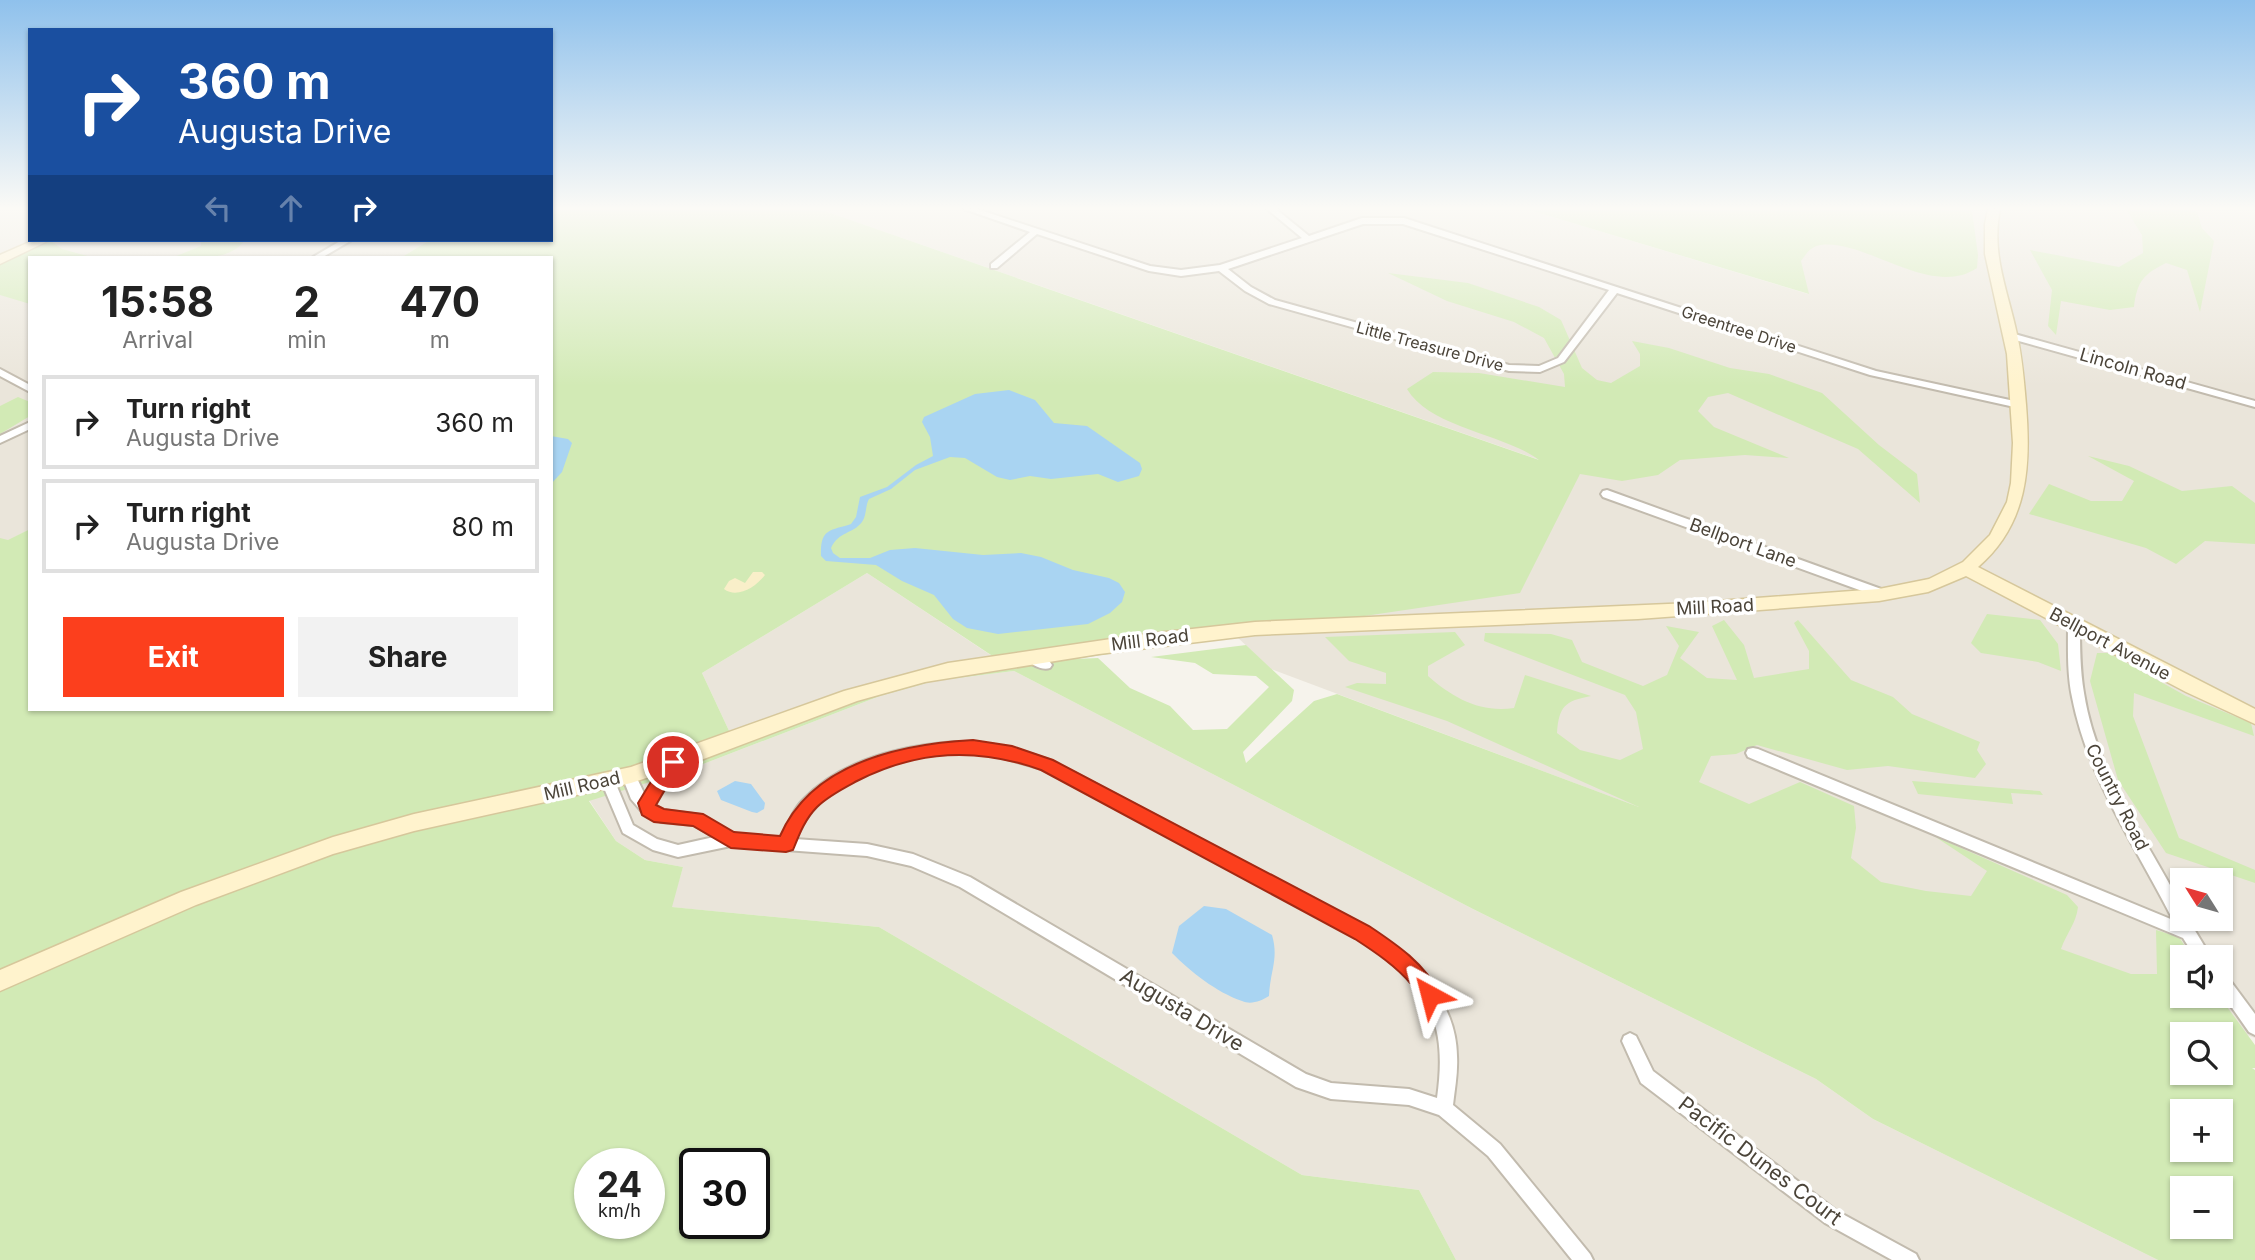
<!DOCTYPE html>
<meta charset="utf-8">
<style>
body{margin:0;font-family:Inter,sans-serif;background:#f2f2f2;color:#222;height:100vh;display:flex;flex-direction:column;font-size:26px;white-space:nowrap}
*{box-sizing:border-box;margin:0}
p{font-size:23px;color:#767676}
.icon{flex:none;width:38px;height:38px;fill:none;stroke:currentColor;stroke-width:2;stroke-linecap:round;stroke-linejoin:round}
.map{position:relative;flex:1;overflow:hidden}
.details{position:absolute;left:28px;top:256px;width:525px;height:455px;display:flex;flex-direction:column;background:#fff;border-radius:0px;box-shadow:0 2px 5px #0004}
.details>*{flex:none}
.top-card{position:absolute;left:28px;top:28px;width:525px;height:214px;border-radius:0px;box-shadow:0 2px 5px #0004;background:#1a4fa0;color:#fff;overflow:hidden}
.needle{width:46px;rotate:307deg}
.controls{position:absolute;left:2170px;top:868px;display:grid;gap:14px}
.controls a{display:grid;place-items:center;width:63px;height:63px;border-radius:0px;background:#fff;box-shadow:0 2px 5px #0004;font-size:35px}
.speed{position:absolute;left:574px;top:1148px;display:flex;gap:14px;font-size:35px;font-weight:700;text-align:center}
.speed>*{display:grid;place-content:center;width:91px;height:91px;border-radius:50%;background:#fff;box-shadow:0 2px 5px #0004;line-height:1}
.speed small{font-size:18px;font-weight:400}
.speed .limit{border:4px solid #111;border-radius:10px;background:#fff;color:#111}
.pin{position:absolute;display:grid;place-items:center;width:60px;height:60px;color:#fff;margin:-30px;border:4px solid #fff;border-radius:50%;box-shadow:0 2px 7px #0007}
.me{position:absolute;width:77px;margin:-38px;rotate:322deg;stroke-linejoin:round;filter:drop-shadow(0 0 5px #0008)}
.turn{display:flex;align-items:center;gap:24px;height:147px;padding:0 35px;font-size:32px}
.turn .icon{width:91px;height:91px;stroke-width:2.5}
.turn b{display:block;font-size:49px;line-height:60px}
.lanes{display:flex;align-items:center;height:66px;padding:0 35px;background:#0003;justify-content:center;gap:35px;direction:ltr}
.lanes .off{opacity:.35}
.eta{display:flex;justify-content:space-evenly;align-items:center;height:119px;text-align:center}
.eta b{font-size:42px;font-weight:700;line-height:49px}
.primary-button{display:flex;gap:14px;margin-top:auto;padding:14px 35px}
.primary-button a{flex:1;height:80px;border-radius:0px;background:#fc3f1d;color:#fff;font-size:28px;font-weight:700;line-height:80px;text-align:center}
.primary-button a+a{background:#f2f2f2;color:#222}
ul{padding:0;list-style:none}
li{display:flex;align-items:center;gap:21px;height:94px;margin:0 14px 10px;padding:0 21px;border:4px solid #e0e0e0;border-radius:0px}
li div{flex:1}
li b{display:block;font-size:26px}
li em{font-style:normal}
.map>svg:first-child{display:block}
.residential{fill:#eae5da;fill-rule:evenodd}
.green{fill:#d2eab5;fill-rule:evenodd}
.sand{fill:#f9efc9}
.water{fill:#a9d4f2}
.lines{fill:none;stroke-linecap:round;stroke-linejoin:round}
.street-casing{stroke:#c2bbae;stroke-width:4}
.secondary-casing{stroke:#d6c79b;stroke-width:3}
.street{fill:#fff;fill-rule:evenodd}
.secondary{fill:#fff3cd;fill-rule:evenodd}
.route{fill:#fc3f1d;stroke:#a42913;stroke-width:2}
.labels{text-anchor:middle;stroke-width:7;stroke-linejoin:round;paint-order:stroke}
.far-street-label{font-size:16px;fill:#4b4439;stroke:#fff}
.street-label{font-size:18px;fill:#4b4439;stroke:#fff}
.near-street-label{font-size:21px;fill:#4b4439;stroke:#fff}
</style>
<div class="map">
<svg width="2255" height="1260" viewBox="0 0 2255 1260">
<rect width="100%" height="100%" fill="#f6f3ec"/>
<path class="residential" d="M 0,209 L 30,209 L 30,240 L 430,240 L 402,257 L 30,257 L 30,529 L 0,545 Z
M 819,209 L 1526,209 L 1808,294 L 1788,209 L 2255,209 L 2255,1038 L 1271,669 L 1235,635 L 1580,474 ZM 2182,880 L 2221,880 L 2221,919 L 2182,919 ZM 2182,957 L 2221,957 L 2221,996 L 2182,996 Z
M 867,573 L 995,658 L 731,735 L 702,673 Z
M 1014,671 L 1473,909 L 1816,1079 L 1873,1119 L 2158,1260 L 1456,1260 L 1419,1190 L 1302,1175 L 879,927 L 671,907 L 683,867 L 645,860 L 616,841 L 589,800 L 685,771 L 880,696 L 934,681 Z"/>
<path class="green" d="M 551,209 L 819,209 L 1539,460 C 1505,434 1430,428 1407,389 L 1433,372 L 1479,373 L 1565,387 L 1564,374 L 1544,338 L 1514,322 L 1447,301 L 1388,273 L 1468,283 L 1539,307 L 1561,320 L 1582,368 L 1597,380 L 1611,383 L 1640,366 L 1640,354 L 1632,341 L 1669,348 L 1730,368 L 1769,374 L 1822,393 L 1879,445 L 1917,474 L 1920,503 L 1858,449 L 1728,393 L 1708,397 L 1698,411 L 1714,427 L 1789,458 L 1745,455 L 1680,460 L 1658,475 L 1622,481 L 1580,474 L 1520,593 L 1075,659 L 1098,658 L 1130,688 L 1170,706 L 1193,730 L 1227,729 L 1269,687 L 1256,676 L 1213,674 L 1195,663 L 1151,657 L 1246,645 L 1294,690 L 1292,701 L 1243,752 L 1246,763 L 1314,701 L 1337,694 L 1639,807 L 1447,721 L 1345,687 L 1357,683 L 1386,684 L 1386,673 L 1349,661 L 1325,637 L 1455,632 L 1465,645 L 1428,666 L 1428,676 C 1453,698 1480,713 1514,708 L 1525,675 L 1591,696 C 1565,701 1559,706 1557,733 L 1580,750 L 1620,760 L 1643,749 L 1636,712 L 1625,695 L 1484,641 L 1485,633 L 1551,634 L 1572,640 L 1582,662 L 1643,686 L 1667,675 L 1679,646 L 1666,626 L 1699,632 L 1680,658 L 1707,678 L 1737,680 L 1712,626 L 1724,620 L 1744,645 L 1754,678 L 1809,669 L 1809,651 L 1794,623 L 1798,620 L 1851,680 L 1893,697 L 1912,714 L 1980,742 L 1977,750 L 1986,764 L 1975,778 L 1888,766 L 1847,770 L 1757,745 L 1736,754 L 1711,756 L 1699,782 L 1749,804 L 1800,782 L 1854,806 L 1856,828 L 1851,858 L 1881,882 L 1926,891 L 1971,896 L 1987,871 L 1934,836 L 2067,895 L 2078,907 C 2076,924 2067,932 2061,949 L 2131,974 L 2157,974 L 2156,930 L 2179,937 L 2192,957 L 2182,957 L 2182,996 L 2219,996 L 2255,1045 L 2255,1068 L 2252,1068 L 2255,1070 L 2255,1260 L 2158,1260 L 1873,1119 L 1816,1079 L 1473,909 L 1014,671 L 934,681 L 880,696 L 685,771 L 589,801 L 616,841 L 645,860 L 683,867 L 672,907 L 879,927 L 1302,1175 L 1419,1190 L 1456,1260 L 0,1260 L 0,538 L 8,540 L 30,529 L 30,709 L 551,709 L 551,257 L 402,257 L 430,240 L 551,240 ZM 867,573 L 994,657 L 731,735 L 702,673 ZM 2182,1034 L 2221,1034 L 2221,1073 L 2182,1073 ZM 2182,1111 L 2221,1111 L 2221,1150 L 2182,1150 ZM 590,1164 L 649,1164 L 649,1223 L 590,1223 ZM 695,1164 L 754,1164 L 754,1223 L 695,1223 ZM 2182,1188 L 2221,1188 L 2221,1227 L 2182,1227 Z
M 1526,209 L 1972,211 L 1978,255 L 1977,268 C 1931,299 1866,239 1821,245 C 1811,246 1806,254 1801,261 L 1809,294 Z
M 2126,209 L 2192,209 L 2197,212 L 2202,228 L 2214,241 L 2200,312 L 2187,270 L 2166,263 C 2144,274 2137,281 2134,307 L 2110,310 L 2061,301 L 2056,335 L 2048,326 L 2052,290 L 2030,250 L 2119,267 L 2143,253 L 2142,235 Z
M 201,240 L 245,240 C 229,262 198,257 174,257 L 201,246 Z
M 51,241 L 62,249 L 91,257 L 30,257 L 30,304 L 0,295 L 0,263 Z
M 18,397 L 30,402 L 30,416 L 0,434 L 0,406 Z
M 2088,456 L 2129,466 L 2182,491 L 2232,486 L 2255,503 L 2255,544 L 2205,541 L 2176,564 L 2146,548 L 2029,514 L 2049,484 L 2091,501 L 2122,501 L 2134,481 Z
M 1987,614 L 2040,620 L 2058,644 L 2061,671 L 2038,662 L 1981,653 L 1971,643 Z
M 2097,653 L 2109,653 L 2186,696 L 2251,723 L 2254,736 L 2134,693 L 2133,716 L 2179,838 L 2255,870 L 2255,883 L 2166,853 L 2118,780 L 2090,681 Z
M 1912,781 L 2040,791 L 2043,795 L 2011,793 L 2013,804 L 1918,794 Z"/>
<path class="sand" d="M 753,572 L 762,572 L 765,575 C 756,587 737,599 724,589 L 729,581 L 735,578 L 745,583 Z"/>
<path class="water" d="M 1009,390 L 1035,400 L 1054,423 L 1087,426 L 1140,463 L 1142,469 L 1139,476 L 1118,482 L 1098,474 L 1051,479 L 1030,476 L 1010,480 L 997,477 L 965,458 L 950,457 L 915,470 L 891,489 L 869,499 C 865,506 867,515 862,522 C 853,534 839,531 831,548 L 833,553 L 840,558 L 870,558 L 890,550 L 915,548 L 983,555 L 1021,553 L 1041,557 L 1073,570 L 1109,578 L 1119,583 L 1125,592 L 1122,602 L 1110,613 L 1088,624 L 998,634 L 967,628 L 953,619 L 934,595 L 902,581 L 876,565 L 826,561 L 821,556 C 820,528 830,531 851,524 L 856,517 L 860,497 L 887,487 L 916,465 L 933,456 L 930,437 L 922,422 L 924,417 L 975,394 Z
M 551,436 L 568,439 L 572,443 L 562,472 L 551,484 Z
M 735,781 L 751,784 L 765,803 L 764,809 L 757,813 L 752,812 L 721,800 L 717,791 Z
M 1204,906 L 1226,909 L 1272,935 C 1279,959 1270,971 1269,996 C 1261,1001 1251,1005 1242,1001 C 1216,992 1191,972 1172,953 L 1179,926 Z"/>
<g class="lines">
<defs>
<path id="street" d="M 964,209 L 977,209 L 1150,266 L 1181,270 L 1220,265 L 1302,238 L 1267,209 L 1276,209 L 1309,236 L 1362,218 L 1404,218 L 1876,371 L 2019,402 L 2024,405 L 2019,408 L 1870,375 L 1617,293 L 1564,362 L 1540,372 L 1509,371 L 1269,304 L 1245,291 L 1219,271 L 1181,276 L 1149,271 L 1037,234 L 997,268 L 991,268 L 991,264 L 1030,232 ZM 1363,224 L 1403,224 L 1609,290 L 1558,358 L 1539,366 L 1509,365 L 1275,300 L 1251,287 L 1228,269 Z
M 342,240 L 352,240 L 323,257 L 313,257 Z
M 2011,333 L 2255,401 L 2255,407 L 2008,338 L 2008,334 Z
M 0,369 L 30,385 L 30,392 L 0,376 Z
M 30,422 L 30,429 L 0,443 L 0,436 Z
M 1607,490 L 1884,590 L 1886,593 L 1880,597 L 1876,596 L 1603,497 L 1601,494 L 1603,491 Z
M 2074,618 L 2080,623 C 2080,647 2080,670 2084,693 C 2096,772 2146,838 2182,907 L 2182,919 L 2188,919 L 2211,957 L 2195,957 L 2183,938 L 1748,757 L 1746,753 L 1748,749 L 1753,748 L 1758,749 L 2173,920 C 2136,847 2088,779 2072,697 C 2067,673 2068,648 2068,623 Z
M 1031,652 L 1050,662 L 1052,665 L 1050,668 C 1042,671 1029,664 1025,657 L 1027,654 Z
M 954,742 C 988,742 1019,749 1052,761 L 1367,927 C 1412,958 1456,998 1457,1056 C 1458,1072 1455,1088 1453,1105 L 1500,1144 L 1590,1254 L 1593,1260 L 1572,1260 L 1488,1156 L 1439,1115 L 1409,1105 L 1331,1099 L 1296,1087 L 960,887 L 911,866 L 867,856 L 731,846 L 678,857 L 653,850 L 623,833 L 601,781 L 603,777 L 608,775 L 613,777 L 633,825 L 657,839 L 678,845 L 714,837 L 694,825 L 661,822 L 643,813 L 631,799 L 622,776 L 624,772 L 629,770 L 634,772 L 645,795 L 668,758 L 673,757 L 678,758 L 680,762 L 655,805 L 663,810 L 701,815 L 733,834 L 782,838 C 788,824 793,810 803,800 C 841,760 902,746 954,742 ZM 954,752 L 993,755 L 1042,769 L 1357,937 C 1423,983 1449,1014 1437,1098 L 1409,1089 L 1331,1083 L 1306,1074 L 970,877 L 913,854 L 867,844 L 795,839 C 822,777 892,758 954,752 Z
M 2221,973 L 2226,975 L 2255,1014 L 2255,1035 L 2249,1032 L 2221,992 Z
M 1630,1033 L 1636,1036 L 1653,1071 L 1837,1211 L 1916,1254 L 1919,1260 L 1892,1260 L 1825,1223 L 1641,1083 L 1622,1041 L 1624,1036 Z"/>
<path id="secondary" d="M 1988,209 L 2000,209 C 1991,253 2007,289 2016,330 C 2022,355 2024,380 2026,405 C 2031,467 2028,524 1978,567 L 2255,709 L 2255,724 L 2186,692 L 1966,576 L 1928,592 L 1879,601 L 1638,619 L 1255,635 L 1099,654 L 925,682 L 857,701 L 701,760 L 631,783 L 414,831 L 333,854 L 196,905 L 0,991 L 0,970 L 181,892 L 333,837 L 414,814 L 631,767 L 844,691 L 948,663 L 1138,635 L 1255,622 L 1691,603 L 1879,589 L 1929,579 L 1963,562 L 1990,535 L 2007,502 L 2011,483 L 2013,443 L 2007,354 L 1985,254 L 1985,224 Z
M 34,240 L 50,240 L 0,264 L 0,255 Z"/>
</defs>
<use href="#street" class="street-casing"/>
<use href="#secondary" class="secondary-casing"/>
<use href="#street" class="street"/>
<use href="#secondary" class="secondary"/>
</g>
<linearGradient id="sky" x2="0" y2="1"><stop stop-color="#8fc1ec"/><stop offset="0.54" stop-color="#fbfaf6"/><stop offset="1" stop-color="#fbfaf6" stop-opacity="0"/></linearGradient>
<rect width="2255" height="386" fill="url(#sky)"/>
<path class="route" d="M 973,740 L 1012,746 L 1053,760 L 1369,926 C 1396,944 1426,964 1440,995 L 1437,1002 L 1430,1005 C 1419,1001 1419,992 1412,985 C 1396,966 1375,952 1355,939 L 1041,770 C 977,747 918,750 857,781 C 844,788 828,796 817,807 C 805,819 799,835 793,850 L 786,852 L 731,848 L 693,826 L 654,822 L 642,815 L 638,803 L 666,757 L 679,757 L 681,762 L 656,805 L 664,809 L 703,814 L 734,832 L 780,836 C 812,762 901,744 973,740 Z"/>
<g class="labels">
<g class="far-street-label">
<text transform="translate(1739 329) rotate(18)" y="6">Greentree Drive</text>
<text transform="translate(1430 346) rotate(15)" y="6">Little Treasure Drive</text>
</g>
<g class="street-label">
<text transform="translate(2133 369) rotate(16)" y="6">Lincoln Road</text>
<text transform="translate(1743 543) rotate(20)" y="6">Bellport Lane</text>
<text transform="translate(1715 607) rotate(-3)" y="6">Mill Road</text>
<text transform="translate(1150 640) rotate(-7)" y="6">Mill Road</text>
<text transform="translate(2110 644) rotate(28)" y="6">Bellport Avenue</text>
<text transform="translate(582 786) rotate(-13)" y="6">Mill Road</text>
<text transform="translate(2117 797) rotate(63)" y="6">Country Road</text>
</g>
<g class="near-street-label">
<text transform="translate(1182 1010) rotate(31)" y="7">Augusta Drive</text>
<text transform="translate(1760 1161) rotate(37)" y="7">Pacific Dunes Court</text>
</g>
</g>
</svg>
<div class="controls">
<a><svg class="needle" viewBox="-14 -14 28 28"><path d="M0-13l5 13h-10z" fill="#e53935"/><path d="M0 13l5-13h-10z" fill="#767676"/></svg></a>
<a><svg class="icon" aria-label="sound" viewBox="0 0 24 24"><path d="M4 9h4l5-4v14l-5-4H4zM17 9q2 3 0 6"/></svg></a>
<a><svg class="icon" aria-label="search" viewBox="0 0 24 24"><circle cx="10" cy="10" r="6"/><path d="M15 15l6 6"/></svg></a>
<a>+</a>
<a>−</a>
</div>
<div class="speed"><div>24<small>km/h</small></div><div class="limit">30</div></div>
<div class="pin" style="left:673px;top:762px;background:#d93025"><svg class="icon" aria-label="arrive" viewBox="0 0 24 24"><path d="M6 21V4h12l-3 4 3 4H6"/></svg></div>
<svg class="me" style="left:1430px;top:995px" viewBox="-20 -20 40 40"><path d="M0-17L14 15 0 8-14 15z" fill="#fc3f1d" stroke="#fff" stroke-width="4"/></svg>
<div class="top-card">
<div class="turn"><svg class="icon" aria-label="right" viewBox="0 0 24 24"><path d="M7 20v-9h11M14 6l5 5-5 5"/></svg><div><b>360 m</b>Augusta Drive</div></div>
<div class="lanes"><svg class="icon off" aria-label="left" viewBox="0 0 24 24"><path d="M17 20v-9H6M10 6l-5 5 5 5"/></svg><svg class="icon off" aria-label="ahead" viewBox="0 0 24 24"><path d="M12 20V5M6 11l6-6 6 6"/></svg><svg class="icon" aria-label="right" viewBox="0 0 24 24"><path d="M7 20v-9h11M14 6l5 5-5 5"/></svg></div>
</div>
<section class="details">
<div class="eta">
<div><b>15:58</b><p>Arrival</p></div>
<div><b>2</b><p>min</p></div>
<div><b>470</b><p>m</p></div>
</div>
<ul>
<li><svg class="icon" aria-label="right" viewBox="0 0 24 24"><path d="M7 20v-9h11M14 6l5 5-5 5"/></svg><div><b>Turn right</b><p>Augusta Drive</p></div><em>360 m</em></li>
<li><svg class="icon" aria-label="right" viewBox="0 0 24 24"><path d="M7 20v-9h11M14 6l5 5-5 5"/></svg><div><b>Turn right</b><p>Augusta Drive</p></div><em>80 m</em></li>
</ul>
<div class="primary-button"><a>Exit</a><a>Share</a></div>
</section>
</div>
